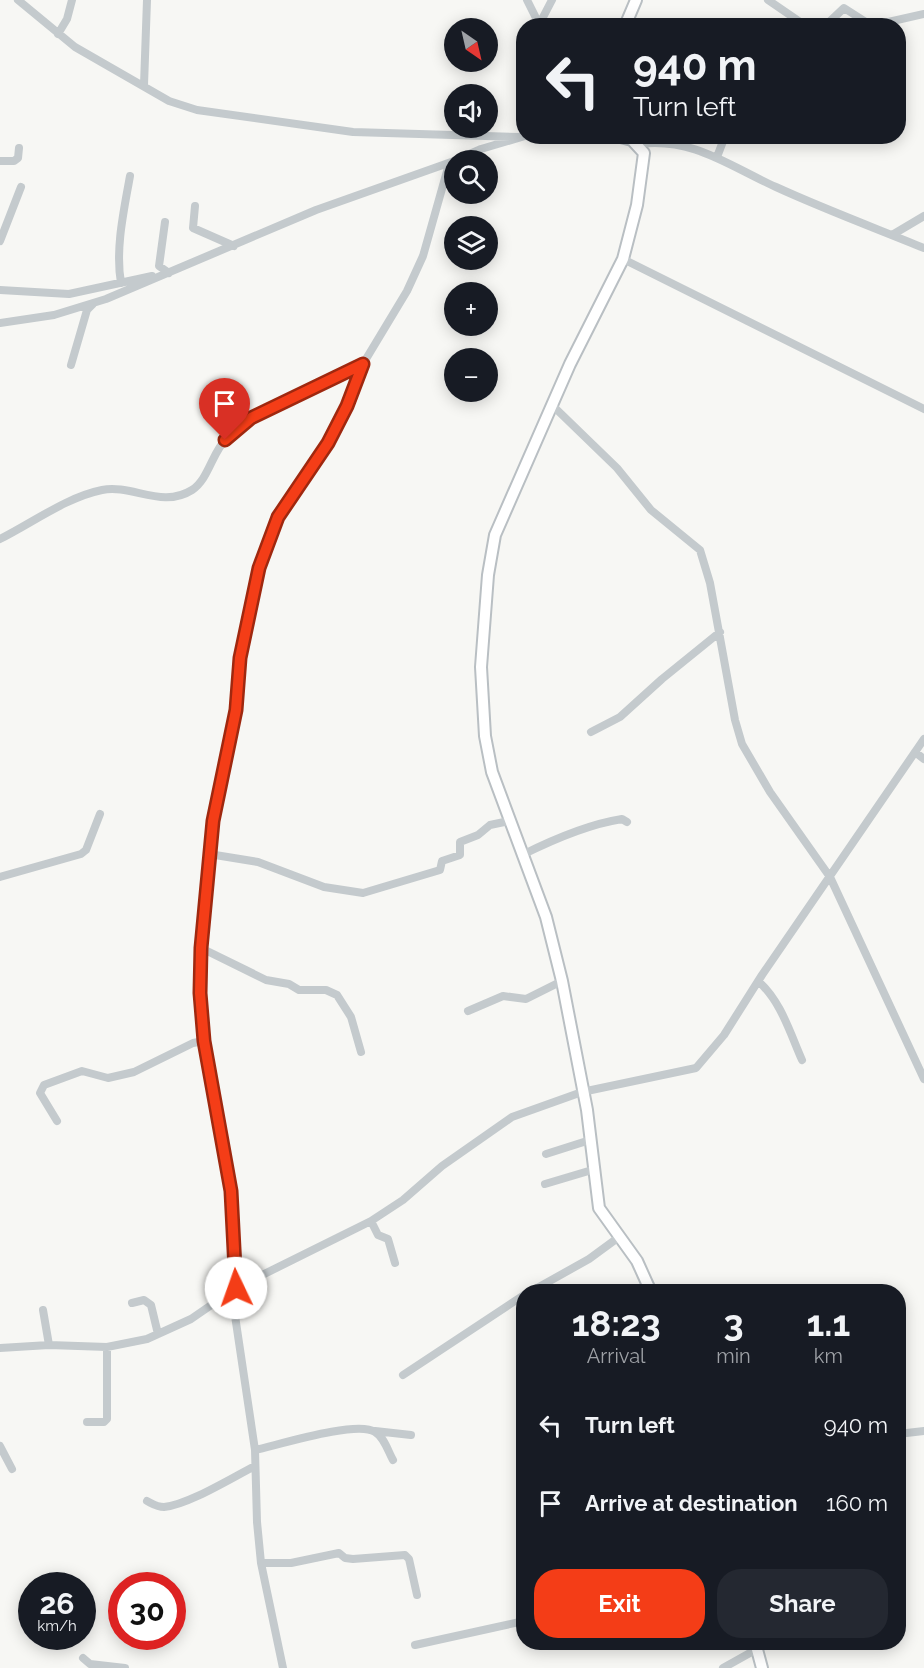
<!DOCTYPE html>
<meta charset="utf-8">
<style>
body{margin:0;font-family:Raleway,sans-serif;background:#242831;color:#f1f3f6;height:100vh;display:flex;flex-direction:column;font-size:22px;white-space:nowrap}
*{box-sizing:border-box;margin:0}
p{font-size:20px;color:#9ea1a6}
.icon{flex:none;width:33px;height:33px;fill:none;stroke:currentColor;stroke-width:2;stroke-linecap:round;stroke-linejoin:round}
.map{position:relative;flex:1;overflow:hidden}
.panel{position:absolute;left:516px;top:1284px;width:390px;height:366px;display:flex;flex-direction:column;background:#171b24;border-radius:24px;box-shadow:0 3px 15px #0003}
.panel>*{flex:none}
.banner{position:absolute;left:516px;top:18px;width:390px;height:126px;border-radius:24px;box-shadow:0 3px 15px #0003;background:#171b24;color:#f1f3f6;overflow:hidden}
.needle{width:39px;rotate:146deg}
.buttons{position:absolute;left:444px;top:18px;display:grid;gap:12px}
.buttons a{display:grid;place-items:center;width:54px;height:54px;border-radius:50%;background:#171b24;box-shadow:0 3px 15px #0003;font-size:30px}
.speed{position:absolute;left:18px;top:1572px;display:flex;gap:12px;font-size:30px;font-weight:700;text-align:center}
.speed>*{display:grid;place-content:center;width:78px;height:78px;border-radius:50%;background:#171b24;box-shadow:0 3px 15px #0003;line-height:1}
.speed small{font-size:15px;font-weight:400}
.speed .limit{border:9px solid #d22;background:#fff;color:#111}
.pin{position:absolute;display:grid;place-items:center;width:51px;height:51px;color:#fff;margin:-62px -26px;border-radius:50% 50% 50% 0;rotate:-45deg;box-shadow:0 0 6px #0007}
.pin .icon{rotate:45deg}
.me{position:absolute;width:66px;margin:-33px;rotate:357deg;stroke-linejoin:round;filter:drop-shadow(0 0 4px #0008)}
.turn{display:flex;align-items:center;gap:21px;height:126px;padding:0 18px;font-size:27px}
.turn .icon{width:78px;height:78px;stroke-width:2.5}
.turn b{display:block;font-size:42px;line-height:51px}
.eta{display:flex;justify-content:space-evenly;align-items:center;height:102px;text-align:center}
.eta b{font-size:36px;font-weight:700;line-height:42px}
.primary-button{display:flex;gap:12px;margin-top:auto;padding:12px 18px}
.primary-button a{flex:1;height:69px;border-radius:24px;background:#f43d17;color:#fff;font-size:24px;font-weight:700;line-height:69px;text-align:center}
.primary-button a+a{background:#242831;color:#f1f3f6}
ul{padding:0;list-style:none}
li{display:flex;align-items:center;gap:18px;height:78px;padding:0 18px}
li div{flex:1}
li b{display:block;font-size:22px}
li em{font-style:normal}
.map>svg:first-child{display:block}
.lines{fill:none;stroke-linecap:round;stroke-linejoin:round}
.secondary-casing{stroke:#b9bfc3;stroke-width:14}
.street{stroke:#c4cacd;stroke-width:8}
.secondary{stroke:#fff;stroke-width:10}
.route-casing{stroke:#9f280f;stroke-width:15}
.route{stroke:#f43d17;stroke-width:10}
</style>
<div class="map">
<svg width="924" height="1668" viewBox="0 0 924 1668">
<rect width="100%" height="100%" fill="#f7f7f4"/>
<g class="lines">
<defs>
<path id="secondary" d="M 625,26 L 636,0
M 617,136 L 632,140 L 644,153 L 637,205 L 623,259 L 570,364 L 495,535 L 488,575 L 481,667 L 485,736 L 492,772 L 546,917 L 562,981 L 587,1110 L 599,1208 L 637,1261 L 651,1292
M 755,1642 L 762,1668"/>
</defs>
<use href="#secondary" class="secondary-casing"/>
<path class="street" d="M 18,0 L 75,47 L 169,101 L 197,110 L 353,132 L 520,137
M 527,0 L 540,26
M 768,0 L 806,26
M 540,23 L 552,0
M 825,26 L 844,8 L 869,24 L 875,25 L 924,14
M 58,34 L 67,19 L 72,0
M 144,85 L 147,0
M 639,144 C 693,137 729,166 776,187 C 824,209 875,228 924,248
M 717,157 L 725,136
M 456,160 L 481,149 L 525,136
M 0,161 L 14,161 L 18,158 L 19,148
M 195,206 L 193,228 L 234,246
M 165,222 L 159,266 L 169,273
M 892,235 L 924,216
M 0,241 L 21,187
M 623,259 L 924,409
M 121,283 C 115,249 124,210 130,176
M 0,290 L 69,294 L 152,276
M 0,323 L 54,315 L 106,299 L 316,210 L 454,161
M 71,365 L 87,310 L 93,304
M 553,406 L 617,468 L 651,510 L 700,550 L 710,583 L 735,720 L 742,744 L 770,792 L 830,877 L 924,1079
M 0,539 C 32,523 67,497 102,490 C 132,484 162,509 192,490 C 209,479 212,452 227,438 C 266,404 317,386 363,364
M 591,732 L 620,717 L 662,679 L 720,632
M 915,752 L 924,759
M 209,854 L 258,862 L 324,887 L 363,893 L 440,870 L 442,861 L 460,855 L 460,842 L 478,835 L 490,825 L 509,821
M 522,855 C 550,841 590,824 622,819 L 627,822
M 0,877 L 81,854 L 86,850 L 100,814
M 201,948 L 266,980 L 289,984 L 299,990 L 326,990 L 337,995 L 351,1017 L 361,1052
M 758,981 C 781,1001 790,1033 802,1060
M 468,1011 L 503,996 L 526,999 L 562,981
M 57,1121 L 40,1093 L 44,1085 L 82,1071 L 108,1078 L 134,1072 L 193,1043 L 204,1041
M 546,1154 L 590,1140
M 545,1184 L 592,1170
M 371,1221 L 378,1235 L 388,1239 L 395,1263
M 530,1292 L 589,1259 L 619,1237
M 132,1303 L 144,1300 L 151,1305 L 158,1334
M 43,1310 L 49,1345
M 0,1348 L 49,1345 L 107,1347 L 147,1339 L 191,1319 L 236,1288 L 371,1221 L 403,1200 L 442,1166 L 512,1117 L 582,1092 L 696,1068 L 724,1035 L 762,975 L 924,739
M 403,1375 L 524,1295
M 87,1422 L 104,1422 L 107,1419 L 107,1347
M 375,1431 L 411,1435
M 898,1434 L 924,1431
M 0,1446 L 12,1469
M 255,1450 C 278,1445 357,1420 375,1432 C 384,1437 388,1451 393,1460
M 147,1501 C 153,1504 157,1507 164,1507 C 188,1505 233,1477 255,1466
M 261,1563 L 291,1563 L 339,1553 L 345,1558 L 353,1559 L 405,1555 L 409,1559 L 417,1595
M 415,1645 L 524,1621
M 83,1658 L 90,1664 L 125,1668
M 283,1668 L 261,1563 L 257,1522 L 255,1450 L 234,1309 L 236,1288 L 231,1191 L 204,1041 L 200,993 L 209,854 L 215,805 L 236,710 L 240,658 L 254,583 L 278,517 L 328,443 L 347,406 L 363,364 L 407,291 L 423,256 L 449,164
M 723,1668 L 757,1649"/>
<use href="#secondary" class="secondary"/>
</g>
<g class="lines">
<defs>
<path id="route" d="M 225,440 L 251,418 L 363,364 L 347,406 L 328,443 L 278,517 L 259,568 L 240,658 L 236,710 L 213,821 L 201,948 L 200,993 L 204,1041 L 231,1191 L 236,1288"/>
</defs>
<use href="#route" class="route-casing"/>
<use href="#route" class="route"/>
</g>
</svg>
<div class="buttons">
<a><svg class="needle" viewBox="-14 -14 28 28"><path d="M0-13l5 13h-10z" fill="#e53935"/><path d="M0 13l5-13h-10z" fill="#9ea1a6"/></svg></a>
<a><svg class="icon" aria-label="sound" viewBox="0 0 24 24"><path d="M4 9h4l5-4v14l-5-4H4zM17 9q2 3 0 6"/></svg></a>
<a><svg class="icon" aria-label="search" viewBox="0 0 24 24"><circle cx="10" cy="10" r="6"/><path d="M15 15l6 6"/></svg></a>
<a><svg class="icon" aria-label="layers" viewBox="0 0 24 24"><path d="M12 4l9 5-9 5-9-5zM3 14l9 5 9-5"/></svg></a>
<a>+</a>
<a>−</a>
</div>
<div class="speed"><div>26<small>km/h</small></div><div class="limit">30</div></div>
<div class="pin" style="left:225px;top:440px;background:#d93025"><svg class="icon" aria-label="arrive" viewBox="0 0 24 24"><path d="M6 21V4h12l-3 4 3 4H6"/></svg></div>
<svg class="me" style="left:236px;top:1288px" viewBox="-20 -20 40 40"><circle r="19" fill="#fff"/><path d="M0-13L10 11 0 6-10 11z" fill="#f43d17"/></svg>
<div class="banner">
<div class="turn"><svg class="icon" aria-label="left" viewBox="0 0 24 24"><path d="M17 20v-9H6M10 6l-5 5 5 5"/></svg><div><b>940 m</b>Turn left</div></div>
</div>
<section class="panel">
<div class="eta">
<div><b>18:23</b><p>Arrival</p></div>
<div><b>3</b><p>min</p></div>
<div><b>1.1</b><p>km</p></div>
</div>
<ul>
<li><svg class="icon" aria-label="left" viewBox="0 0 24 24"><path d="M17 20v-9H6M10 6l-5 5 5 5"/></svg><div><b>Turn left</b></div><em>940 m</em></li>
<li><svg class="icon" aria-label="arrive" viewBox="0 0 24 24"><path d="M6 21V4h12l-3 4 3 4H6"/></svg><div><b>Arrive at destination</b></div><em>160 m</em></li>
</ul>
<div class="primary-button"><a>Exit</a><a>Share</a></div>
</section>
</div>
